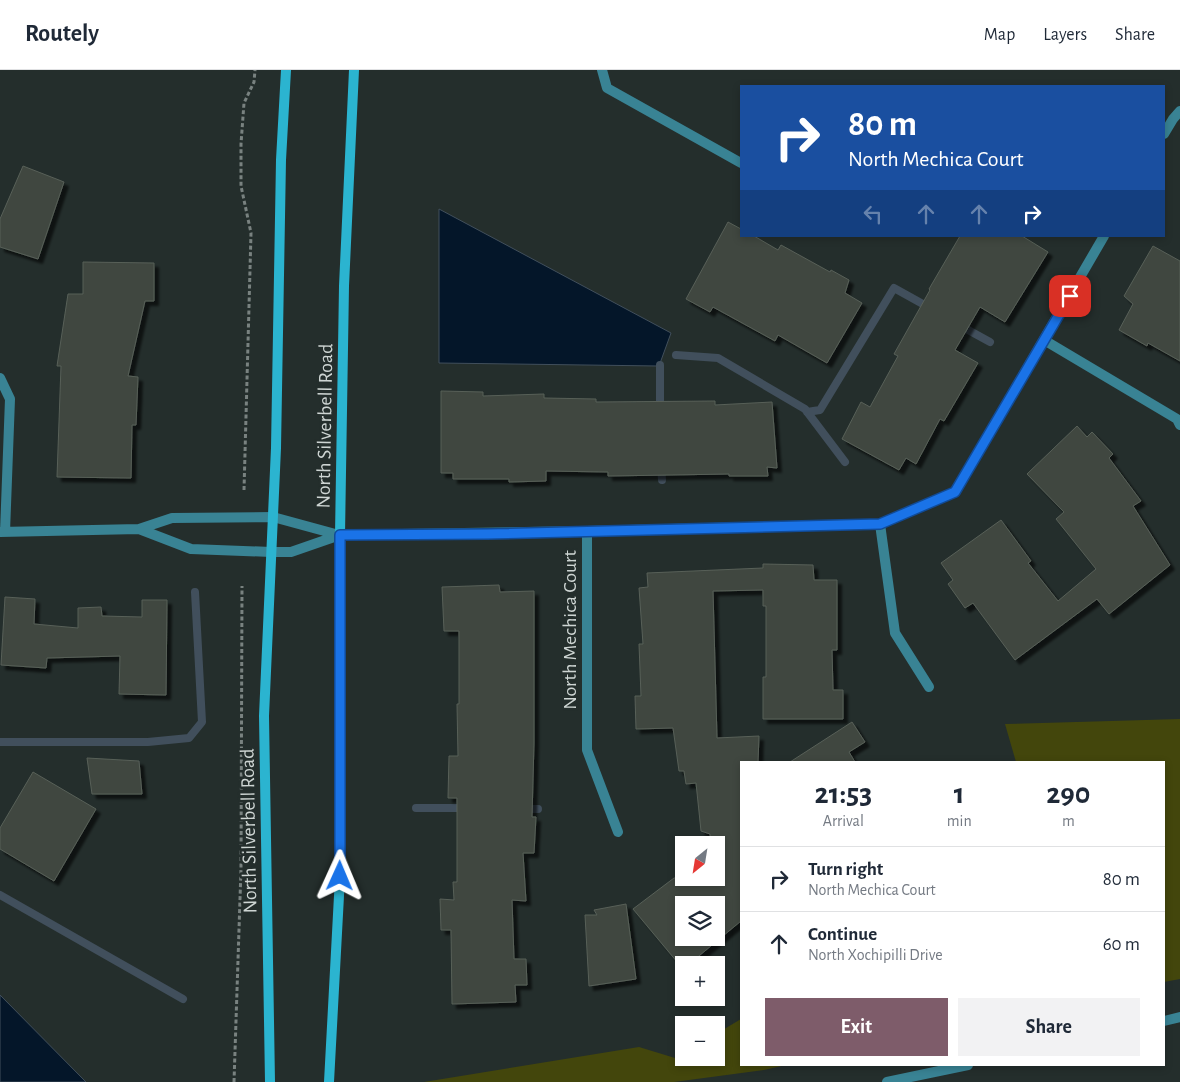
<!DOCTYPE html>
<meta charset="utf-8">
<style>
body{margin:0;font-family:"Alegreya Sans",sans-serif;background:#f2f2f3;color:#1f2937;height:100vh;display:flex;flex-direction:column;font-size:19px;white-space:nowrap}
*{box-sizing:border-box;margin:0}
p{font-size:16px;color:#747a83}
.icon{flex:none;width:28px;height:28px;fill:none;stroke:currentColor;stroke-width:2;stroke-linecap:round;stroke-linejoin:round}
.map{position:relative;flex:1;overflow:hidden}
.details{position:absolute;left:740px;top:691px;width:425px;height:305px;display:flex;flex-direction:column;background:#fff;border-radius:0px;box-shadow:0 2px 8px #0003}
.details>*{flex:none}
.top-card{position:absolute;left:740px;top:15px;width:425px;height:152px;border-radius:0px;box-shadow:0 2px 8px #0003;background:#1a4fa0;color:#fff;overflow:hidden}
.needle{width:32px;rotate:210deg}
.fabs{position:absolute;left:675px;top:766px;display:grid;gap:10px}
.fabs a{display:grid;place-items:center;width:50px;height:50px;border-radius:0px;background:#fff;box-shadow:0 2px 8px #0003;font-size:25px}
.pin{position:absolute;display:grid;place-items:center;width:42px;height:42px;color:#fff;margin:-21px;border-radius:10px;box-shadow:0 2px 8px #0006}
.me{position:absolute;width:55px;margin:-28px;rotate:1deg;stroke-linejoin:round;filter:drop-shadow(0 0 4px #0008)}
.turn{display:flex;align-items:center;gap:18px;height:105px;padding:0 25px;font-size:22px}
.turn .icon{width:65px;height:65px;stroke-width:2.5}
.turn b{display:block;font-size:35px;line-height:42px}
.lanes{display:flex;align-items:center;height:48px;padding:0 25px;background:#0003;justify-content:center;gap:25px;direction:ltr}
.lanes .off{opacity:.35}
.eta{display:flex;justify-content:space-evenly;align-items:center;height:85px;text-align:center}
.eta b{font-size:30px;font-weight:700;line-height:35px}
.primary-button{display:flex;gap:10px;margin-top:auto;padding:10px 25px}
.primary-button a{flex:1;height:58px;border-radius:0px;background:#7e5c6a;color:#fff;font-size:20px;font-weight:700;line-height:58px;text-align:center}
.primary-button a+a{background:#f2f2f3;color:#1f2937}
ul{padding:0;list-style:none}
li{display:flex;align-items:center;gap:15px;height:65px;padding:0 25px;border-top:1px solid #e0e1e3}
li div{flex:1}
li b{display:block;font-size:19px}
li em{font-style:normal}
header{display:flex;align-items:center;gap:30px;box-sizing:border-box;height:70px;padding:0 25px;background:#fff;border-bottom:1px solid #e0e1e3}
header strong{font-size:24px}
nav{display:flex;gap:28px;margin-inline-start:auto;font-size:18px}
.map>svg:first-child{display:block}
.green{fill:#43460c}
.water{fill:#041629;stroke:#414f5c}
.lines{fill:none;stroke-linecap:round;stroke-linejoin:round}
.stream{stroke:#414f5c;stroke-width:8}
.building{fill:#3f4740;stroke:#586058;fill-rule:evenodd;filter:url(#shadow)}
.path{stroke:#798280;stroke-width:3;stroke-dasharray:4 2.5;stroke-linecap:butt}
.minor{stroke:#398394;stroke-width:10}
.secondary{stroke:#2bb4d0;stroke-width:10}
.route-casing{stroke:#114b97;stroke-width:12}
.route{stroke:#1a73e8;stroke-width:9}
.labels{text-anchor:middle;stroke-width:5;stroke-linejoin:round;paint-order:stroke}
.street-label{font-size:20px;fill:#ced5d3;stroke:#242e2c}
</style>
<header>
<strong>Routely</strong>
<nav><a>Map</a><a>Layers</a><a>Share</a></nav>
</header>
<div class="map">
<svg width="1180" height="1012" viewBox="0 0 1180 1012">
<defs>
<filter id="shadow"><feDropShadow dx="4.5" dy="4.5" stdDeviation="1" flood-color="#0009"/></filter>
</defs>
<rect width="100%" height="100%" fill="#242e2c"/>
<path class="green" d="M 1180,649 L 1180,909 L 1164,912 L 1164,692 L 1016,692 L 1005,654 Z
M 741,949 L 741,995 L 786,995 L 764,1000 L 674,1012 L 424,1012 L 639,977 L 675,988 L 684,983 L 684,988 L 716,988 L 716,964 Z"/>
<path class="water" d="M 439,139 L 671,263 L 659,296 L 439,293 Z
M 0,925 L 86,1012 L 0,1012 Z"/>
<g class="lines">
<path class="stream" d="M 959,255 L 990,272
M 676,285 L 718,288 L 805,339 L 845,392
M 660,295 L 660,341
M 807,342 L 820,340 L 894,218 L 930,238
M 661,395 L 662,410
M 0,672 L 148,672 L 189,668 L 202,652 L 195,522
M 416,738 L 466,738
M 522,739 L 538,739
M 0,825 L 183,929"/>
</g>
<path class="building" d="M 23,96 L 64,112 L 38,189 L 0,177 L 0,149 Z
M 728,152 L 741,159 L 741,166 L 754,166 L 778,180 L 781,175 L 830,202 L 831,200 L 849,210 L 845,223 L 862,233 L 827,293 L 778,265 L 775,271 L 713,237 L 710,242 L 686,229 Z
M 960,166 L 1022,166 L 1048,182 L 1005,252 L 980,237 L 955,280 L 978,293 L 944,351 L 940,349 L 916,394 L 906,388 L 899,400 L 842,369 L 861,332 L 870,337 L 898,286 L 894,284 L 930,220 L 929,219 Z
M 1153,176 L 1180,191 L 1180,291 L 1148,273 L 1147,276 L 1119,260 L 1133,234 L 1124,226 Z
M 83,192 L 154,193 L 154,231 L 145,231 L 128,306 L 138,307 L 136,355 L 132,355 L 131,408 L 57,407 L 61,296 L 57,296 L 68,224 L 83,224 Z
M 441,321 L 483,322 L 483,326 L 544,324 L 544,328 L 596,329 L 596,332 L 715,331 L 715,335 L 772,332 L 777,398 L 767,397 L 768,406 L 729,406 L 729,404 L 608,406 L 608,402 L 546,401 L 546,411 L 509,412 L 509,409 L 453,409 L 453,403 L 441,403 Z
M 1077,356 L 1087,367 L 1092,362 L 1113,384 L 1109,388 L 1141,431 L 1133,436 L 1170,495 L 1109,544 L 1097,529 L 1015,590 L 973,533 L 965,538 L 948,514 L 953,510 L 941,493 L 1001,450 L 1031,491 L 1028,493 L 1058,531 L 1096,499 L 1056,449 L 1064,442 L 1027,404 Z
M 763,494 L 813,495 L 814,510 L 837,510 L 837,580 L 832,580 L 833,620 L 843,620 L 843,649 L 763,649 L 763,607 L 766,607 L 766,536 L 763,536 L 763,520 L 713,521 L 717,668 L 759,666 L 758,692 L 741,692 L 741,851 L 688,895 L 684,895 L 683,899 L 633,839 L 674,808 L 716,808 L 716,775 L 711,775 L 710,764 L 701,761 L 696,713 L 686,714 L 684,701 L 679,701 L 673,658 L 636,659 L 635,626 L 641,626 L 639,574 L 643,574 L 639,518 L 648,517 L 647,503 L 763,498 ZM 684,835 L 716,835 L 716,868 L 684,868 Z
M 499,515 L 500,522 L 534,521 L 534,673 L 532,747 L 536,747 L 534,783 L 523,783 L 526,831 L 512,830 L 514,889 L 526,889 L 527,915 L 515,915 L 516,932 L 452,934 L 451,860 L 441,860 L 440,829 L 454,830 L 453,812 L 457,812 L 457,728 L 448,728 L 449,686 L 458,686 L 457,634 L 459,634 L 459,561 L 444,561 L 442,517 Z
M 5,527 L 35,529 L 34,554 L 78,558 L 78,538 L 101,537 L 102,546 L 142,547 L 142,530 L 167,530 L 166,625 L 119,624 L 120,586 L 47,588 L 46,598 L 1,595 Z
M 852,652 L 865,672 L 849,682 L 855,692 L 790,692 Z
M 87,688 L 139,691 L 142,724 L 92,724 Z
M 33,702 L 96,739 L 54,811 L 0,779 L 0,758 Z
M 626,834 L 636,909 L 589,916 L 585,845 L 597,845 L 594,840 Z"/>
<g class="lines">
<path class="path" d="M 244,420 L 251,163 L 241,116 L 241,74 L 244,33 L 254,12 L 255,0
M 234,1012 L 241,799 L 242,516"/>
<path class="minor" d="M 602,0 L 607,18 L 741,93
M 1164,64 L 1173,49 L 1180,41
M 1044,270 L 1177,349 L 1180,355
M 0,308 L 10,329 L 5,462
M 880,454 L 895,563 L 929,617
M 139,459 L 191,479 L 271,482 L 291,482 L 340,465 L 587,461 L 587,680 L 618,762
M 587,461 L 880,454 L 955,422 L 1104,166
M 0,462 L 139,459 L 172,448 L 273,447 L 339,465
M 1164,951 L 1180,947
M 887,1012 L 968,995"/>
<path class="secondary" d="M 270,1012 L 264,646 L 276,378 L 281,90 L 286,0
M 329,1012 L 340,807 L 340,465 L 344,216 L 354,0"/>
</g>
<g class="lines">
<defs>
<path id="route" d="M 340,806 L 340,465 L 487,464 L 880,454 L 955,422 L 1070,226"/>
</defs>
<use href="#route" class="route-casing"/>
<use href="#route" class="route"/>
</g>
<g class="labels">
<g class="street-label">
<text transform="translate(324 356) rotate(-89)" y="7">North Silverbell Road</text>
<text transform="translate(569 560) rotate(-90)" y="7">North Mechica Court</text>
<text transform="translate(248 761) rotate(-91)" y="7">North Silverbell Road</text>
</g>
</g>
</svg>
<div class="fabs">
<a><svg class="needle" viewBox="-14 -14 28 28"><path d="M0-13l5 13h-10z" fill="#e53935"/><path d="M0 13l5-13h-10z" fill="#747a83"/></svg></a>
<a><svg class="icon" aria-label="layers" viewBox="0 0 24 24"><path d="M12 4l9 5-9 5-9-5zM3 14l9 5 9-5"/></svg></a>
<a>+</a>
<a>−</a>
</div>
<div class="pin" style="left:1070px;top:226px;background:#d93025"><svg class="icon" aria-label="arrive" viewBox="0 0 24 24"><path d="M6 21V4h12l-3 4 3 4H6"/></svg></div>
<svg class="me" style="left:340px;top:806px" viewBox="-20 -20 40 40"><path d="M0-17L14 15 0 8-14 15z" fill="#1a73e8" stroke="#fff" stroke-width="4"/></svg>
<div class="top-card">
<div class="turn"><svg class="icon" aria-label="right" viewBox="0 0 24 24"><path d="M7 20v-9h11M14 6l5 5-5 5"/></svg><div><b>80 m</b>North Mechica Court</div></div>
<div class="lanes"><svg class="icon off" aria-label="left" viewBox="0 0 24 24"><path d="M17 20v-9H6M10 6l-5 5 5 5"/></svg><svg class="icon off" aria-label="ahead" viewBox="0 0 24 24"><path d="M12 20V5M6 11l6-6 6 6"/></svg><svg class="icon off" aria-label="ahead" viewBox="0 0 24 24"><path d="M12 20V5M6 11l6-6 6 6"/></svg><svg class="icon" aria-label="right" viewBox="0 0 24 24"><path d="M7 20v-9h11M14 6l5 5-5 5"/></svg></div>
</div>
<section class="details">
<div class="eta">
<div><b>21:53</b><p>Arrival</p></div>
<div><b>1</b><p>min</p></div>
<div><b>290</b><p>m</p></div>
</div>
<ul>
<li><svg class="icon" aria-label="right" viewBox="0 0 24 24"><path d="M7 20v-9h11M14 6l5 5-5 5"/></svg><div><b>Turn right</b><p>North Mechica Court</p></div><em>80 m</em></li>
<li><svg class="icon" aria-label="ahead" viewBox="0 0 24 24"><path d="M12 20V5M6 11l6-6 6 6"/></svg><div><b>Continue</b><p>North Xochipilli Drive</p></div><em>60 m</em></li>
</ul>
<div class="primary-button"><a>Exit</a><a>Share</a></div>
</section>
</div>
